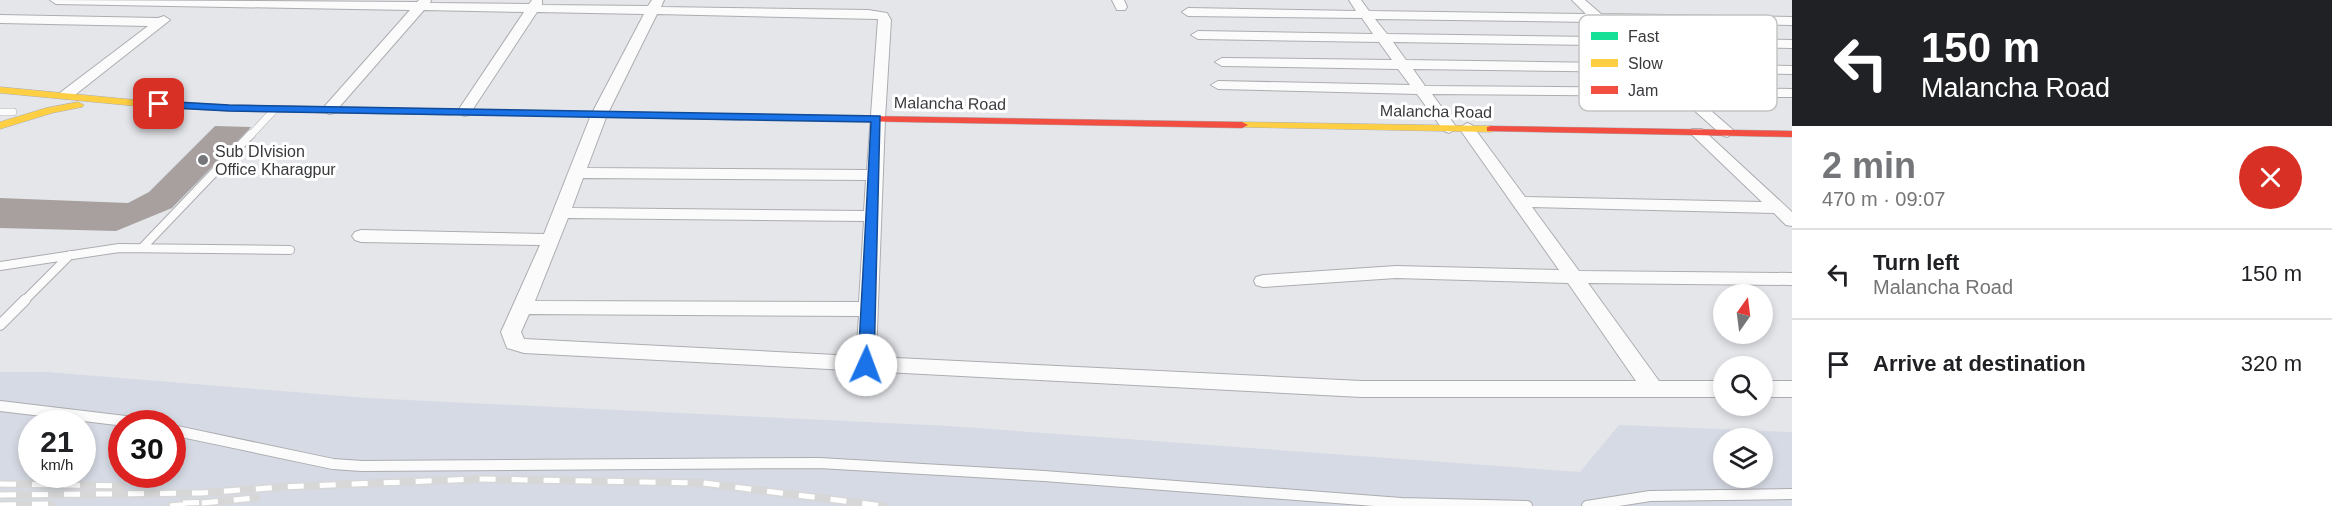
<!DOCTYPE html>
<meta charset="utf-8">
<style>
body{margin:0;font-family:Arial,sans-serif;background:#f6f6f6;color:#202124;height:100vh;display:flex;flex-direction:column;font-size:22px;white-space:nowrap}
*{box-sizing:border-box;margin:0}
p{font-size:20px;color:#757577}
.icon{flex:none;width:33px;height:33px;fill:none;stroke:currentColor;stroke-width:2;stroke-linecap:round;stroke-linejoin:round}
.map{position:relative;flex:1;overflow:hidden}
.drawer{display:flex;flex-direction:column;background:#fff;width:540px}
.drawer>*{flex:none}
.guide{background:#202124;color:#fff;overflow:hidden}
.needle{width:39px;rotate:14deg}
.controls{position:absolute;left:1713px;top:284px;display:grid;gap:12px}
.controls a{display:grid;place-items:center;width:60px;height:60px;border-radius:50%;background:#fff;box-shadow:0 3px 9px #0003;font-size:30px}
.speed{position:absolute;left:18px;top:410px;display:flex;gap:12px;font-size:30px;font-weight:700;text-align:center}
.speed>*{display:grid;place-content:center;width:78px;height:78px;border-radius:50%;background:#fff;box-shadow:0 3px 9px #0003;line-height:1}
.speed small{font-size:15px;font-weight:400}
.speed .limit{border:9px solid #d22;background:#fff;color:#111}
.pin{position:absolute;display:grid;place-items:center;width:51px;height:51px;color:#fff;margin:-26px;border-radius:12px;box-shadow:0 3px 9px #0006}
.me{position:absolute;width:66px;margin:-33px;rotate:2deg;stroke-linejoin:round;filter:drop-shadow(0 0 4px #0008)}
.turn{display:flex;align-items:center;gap:21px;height:126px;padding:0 30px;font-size:27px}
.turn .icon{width:78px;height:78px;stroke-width:2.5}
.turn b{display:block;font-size:42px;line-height:51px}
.round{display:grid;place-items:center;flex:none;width:63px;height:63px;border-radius:32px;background:#f6f6f6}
.overview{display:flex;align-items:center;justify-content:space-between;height:102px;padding:0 30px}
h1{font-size:36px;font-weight:800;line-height:45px;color:#757679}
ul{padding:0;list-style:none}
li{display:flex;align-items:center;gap:18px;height:90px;padding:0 30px;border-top:2px solid #e0e0e0}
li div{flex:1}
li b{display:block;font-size:22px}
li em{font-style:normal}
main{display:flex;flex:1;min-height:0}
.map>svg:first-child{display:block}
.built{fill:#d6dae4;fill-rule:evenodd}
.building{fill:#a7a09f}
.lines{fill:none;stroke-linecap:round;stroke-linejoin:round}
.lane-far2-casing{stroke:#acadb0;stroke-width:8}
.lane-far1-casing{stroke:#acadb0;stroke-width:10}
.lane-casing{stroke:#acadb0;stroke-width:12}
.street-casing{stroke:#acadb0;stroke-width:2}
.fast-casing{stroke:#acadb0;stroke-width:1}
.slow-casing{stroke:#acadb0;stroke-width:1}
.jam-casing{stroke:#acadb0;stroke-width:1}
.lane-far2{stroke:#fbfbfc;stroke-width:7}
.lane-far1{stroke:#fbfbfc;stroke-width:8}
.lane{stroke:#fbfbfc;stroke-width:10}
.street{fill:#fbfbfc;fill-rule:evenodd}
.fast{fill:#16e098;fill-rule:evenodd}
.slow{fill:#ffcf43;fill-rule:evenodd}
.jam{fill:#f24e42;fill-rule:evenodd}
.rail-casing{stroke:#d7d7d8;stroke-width:8}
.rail{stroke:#fff;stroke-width:5;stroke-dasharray:16;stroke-linecap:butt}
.route{fill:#1a73e8;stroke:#114b97;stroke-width:1.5}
.poi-dot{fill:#757679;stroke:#fff;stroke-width:2}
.labels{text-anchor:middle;stroke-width:6;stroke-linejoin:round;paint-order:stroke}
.street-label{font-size:16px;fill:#38393c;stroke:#fff}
.poi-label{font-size:16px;fill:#38393c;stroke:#fff;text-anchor:start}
.key{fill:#fff;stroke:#c3c4c4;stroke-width:1.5}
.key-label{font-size:16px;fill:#38393c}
</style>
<main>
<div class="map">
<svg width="1792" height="506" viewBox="0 0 1792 506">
<rect width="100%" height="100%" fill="#e5e6ea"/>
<path class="built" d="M 0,372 L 47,372 L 367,398 L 949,426 L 1580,472 L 1619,425 L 1792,432 L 1792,506 L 0,506 ZM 32,423 L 82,423 L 82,474 L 32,474 ZM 122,423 L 172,423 L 172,474 L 122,474 ZM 1724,438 L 1762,438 L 1762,477 L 1724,477 Z"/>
<path class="building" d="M 215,126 L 251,127 L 172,208 L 116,231 L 0,228 L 0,198 L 128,203 L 149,192 Z"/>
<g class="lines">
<defs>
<path id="lane-far2" d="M 0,112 L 13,112
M 250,136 L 275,109"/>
<path id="lane-far1" d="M 142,248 L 251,134
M 0,266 L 119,248 L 290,250
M 23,302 L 70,255"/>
<path id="lane" d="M 0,325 L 25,300
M 0,406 L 142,423
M 172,430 L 333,464 L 362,466 L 819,463 L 1044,476 L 1401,503 L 1527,506
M 1587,506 L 1650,496 L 1792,494"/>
<path id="street" d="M 50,0 L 417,2 L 419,0 L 431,0 L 430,3 L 529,4 L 532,0 L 542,0 L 542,5 L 648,6 L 652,0 L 664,0 L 661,7 L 868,10 L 887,13 L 891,20 L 885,119 L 876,357 L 1361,381 L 1636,381 L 1568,283 L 1396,278 L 1263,287 L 1256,285 L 1254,281 L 1256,277 L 1263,275 L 1396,266 L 1559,270 L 1459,128 L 1467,123 L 1472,125 L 1525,197 L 1762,202 L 1689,132 L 1692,129 L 1702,129 L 1792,212 L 1792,226 L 1786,225 L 1774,213 L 1532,207 L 1579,271 L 1792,273 L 1792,285 L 1588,283 L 1659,381 L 1724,381 L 1724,397 L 1361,397 L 524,353 L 507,348 L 501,332 L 540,245 L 361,242 L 355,240 L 352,236 L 355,232 L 361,230 L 544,234 L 591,115 L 644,14 L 537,12 L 469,115 L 464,116 L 457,112 L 524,12 L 424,10 L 334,113 L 329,114 L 322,110 L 324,107 L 410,10 L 56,4 ZM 657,14 L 878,19 L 867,170 L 587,168 L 607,115 ZM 583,178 L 866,180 L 864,211 L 572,208 ZM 568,218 L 864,221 L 859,302 L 535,301 ZM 529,314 L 859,316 L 856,356 L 524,339 L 521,332 Z
M 1112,0 L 1124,0 L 1127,7 L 1125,10 L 1117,10 Z
M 1349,0 L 1361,0 L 1369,11 L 1586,14 L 1572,0 L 1585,0 L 1601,14 L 1792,17 L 1792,25 L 1607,22 L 1601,25 L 1594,22 L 1375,19 L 1387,34 L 1792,40 L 1792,48 L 1393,42 L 1406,60 L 1792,66 L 1792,74 L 1413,69 L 1425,86 L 1672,88 L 1678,85 L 1685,88 L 1792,89 L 1792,97 L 1695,97 L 1732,129 L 1735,132 L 1727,137 L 1722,135 L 1678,96 L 1432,94 L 1457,128 L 1449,133 L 1444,131 L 1417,94 L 1218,89 L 1211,85 L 1218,81 L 1410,85 L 1398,69 L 1222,66 L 1215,62 L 1222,58 L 1392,60 L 1379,42 L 1198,39 L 1191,35 L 1198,31 L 1373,34 L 1362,18 L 1188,16 L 1182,12 L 1188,8 L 1356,11 Z
M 0,15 L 158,18 L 164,16 L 170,20 L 71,98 L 61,98 L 59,95 L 61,92 L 148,26 L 0,23 Z
M 1762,381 L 1792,381 L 1792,397 L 1762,397 Z"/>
<path id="fast" d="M 452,109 L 742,114 L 748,117 L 742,120 L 448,114 L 448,110 Z"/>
<path id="slow" d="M 0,87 L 136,100 L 229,105 L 452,109 L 458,112 L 452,115 L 229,111 L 136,106 L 0,93 Z
M 78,102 L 84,105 L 82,107 L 52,113 L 0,129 L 0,122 L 46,108 Z
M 1242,122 L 1491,126 L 1497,129 L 1491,132 L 1238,127 L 1238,123 Z"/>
<path id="jam" d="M 742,114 L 1242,122 L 1248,125 L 1242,128 L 738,119 L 736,117 Z
M 1491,126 L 1792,131 L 1792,137 L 1487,131 L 1487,127 Z"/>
</defs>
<use href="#lane-far2" class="lane-far2-casing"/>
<use href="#lane-far1" class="lane-far1-casing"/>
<use href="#lane" class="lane-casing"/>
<use href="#street" class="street-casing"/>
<use href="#fast" class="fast-casing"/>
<use href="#slow" class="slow-casing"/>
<use href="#jam" class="jam-casing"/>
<use href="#lane-far2" class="lane-far2"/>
<use href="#lane-far1" class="lane-far1"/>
<use href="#lane" class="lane"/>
<use href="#street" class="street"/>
<use href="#fast" class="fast"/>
<use href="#slow" class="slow"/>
<use href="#jam" class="jam"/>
<defs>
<path id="rail" d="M 0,484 L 122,486
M 0,495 L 201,493 L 281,487 L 477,479 L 703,483 L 883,506
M 183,503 L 212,502
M 0,505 L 51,504
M 170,506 L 256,498"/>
</defs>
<use href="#rail" class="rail-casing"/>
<use href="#rail" class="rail"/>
</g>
<path class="route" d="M 159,101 L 229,105 L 880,116 L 874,365 L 872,369 L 861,369 L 858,365 L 871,122 L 229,111 L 155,107 L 155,102 Z"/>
<circle class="poi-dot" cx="203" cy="160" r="6"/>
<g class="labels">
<g class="street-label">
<text transform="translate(950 103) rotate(1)" y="6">Malancha Road</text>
<text transform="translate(1436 111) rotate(1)" y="6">Malancha Road</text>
</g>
<g class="poi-label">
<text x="215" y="157">Sub DIvision<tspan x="215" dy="18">Office Kharagpur</tspan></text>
</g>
</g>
<rect x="1579" y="15" width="198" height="96" rx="9" class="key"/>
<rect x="1591" y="32" width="27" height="8" fill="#16e098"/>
<rect x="1591" y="59" width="27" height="8" fill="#ffcf43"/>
<rect x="1591" y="86" width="27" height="8" fill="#f24e42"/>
<g class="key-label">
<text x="1628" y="42">Fast</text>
<text x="1628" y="69">Slow</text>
<text x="1628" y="96">Jam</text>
</g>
</svg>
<div class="controls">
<a><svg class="needle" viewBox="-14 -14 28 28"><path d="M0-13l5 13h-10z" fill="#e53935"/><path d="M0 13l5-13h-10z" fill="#757577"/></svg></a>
<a><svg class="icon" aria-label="search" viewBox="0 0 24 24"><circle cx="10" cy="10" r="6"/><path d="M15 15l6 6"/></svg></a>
<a><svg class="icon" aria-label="layers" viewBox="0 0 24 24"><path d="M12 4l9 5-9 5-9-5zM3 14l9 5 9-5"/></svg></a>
</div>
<div class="speed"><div>21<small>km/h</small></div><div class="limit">30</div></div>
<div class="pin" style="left:159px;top:104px;background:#d93025"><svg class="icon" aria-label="arrive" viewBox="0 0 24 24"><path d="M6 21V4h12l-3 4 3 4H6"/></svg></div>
<svg class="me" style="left:866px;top:365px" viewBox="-20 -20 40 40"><circle r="19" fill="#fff"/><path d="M0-13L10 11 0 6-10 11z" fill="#1a73e8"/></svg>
</div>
<section class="drawer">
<div class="guide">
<div class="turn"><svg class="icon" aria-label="left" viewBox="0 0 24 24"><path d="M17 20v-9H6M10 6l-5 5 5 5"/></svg><div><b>150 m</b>Malancha Road</div></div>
</div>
<div class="overview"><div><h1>2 min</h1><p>470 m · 09:07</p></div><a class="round" style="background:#d93025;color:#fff"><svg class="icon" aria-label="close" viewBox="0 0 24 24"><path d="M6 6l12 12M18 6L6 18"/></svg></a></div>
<ul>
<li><svg class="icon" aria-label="left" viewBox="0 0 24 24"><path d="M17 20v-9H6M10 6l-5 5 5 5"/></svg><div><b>Turn left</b><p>Malancha Road</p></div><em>150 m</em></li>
<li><svg class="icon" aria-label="arrive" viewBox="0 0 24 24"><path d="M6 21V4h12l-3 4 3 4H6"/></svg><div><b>Arrive at destination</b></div><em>320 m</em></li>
</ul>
</section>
</main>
